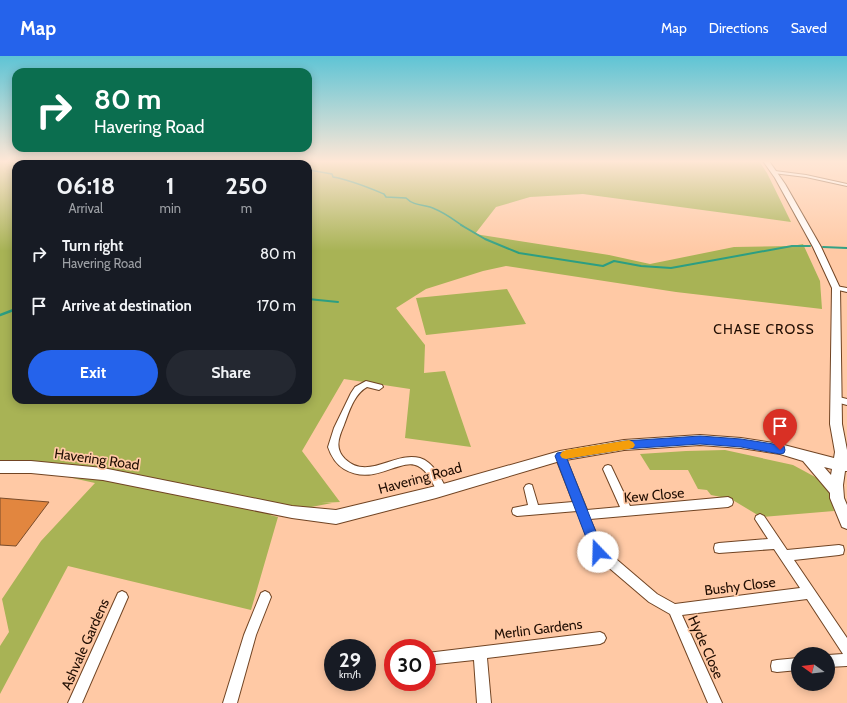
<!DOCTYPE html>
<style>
body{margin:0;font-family:Cabin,sans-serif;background:#242831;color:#f1f3f6;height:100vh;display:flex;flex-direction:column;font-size:15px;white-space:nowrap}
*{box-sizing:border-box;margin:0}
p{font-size:13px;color:#9ea1a6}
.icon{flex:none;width:22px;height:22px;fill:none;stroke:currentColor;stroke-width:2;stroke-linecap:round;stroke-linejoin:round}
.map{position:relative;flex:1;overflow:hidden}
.side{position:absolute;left:12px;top:104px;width:300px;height:244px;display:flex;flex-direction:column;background:#171b24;border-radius:12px;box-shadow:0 2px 10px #0003}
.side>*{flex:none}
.guide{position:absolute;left:12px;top:12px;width:300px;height:84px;border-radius:12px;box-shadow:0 2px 10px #0003;background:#0b6e4f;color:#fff;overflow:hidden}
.needle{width:26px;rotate:285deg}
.fabs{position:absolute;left:791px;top:591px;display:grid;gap:8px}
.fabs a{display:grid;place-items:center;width:44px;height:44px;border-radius:50%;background:#171b24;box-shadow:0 2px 10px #0003;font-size:20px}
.speed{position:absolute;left:324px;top:583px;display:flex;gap:8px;font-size:20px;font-weight:700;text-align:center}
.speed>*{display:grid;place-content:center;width:52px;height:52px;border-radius:50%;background:#171b24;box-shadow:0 2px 10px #0003;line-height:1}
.speed small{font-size:10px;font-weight:400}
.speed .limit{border:6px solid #d22;background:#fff;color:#111}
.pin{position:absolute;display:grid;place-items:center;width:34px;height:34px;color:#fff;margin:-41px -17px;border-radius:50% 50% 50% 0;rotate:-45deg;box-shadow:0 0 4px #0007}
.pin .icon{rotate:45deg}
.me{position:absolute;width:44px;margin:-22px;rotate:339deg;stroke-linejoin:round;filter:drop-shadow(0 0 3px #0008)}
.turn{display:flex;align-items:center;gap:14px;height:84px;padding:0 16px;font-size:18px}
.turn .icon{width:52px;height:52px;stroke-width:2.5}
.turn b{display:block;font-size:28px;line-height:34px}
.eta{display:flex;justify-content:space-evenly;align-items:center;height:68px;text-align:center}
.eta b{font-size:24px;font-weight:800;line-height:28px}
.cta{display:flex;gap:8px;margin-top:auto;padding:8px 16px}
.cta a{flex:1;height:46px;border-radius:24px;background:#2563eb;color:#fff;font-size:16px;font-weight:800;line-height:46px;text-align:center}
.cta a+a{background:#242831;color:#f1f3f6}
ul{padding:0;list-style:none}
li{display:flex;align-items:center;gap:12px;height:52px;padding:0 16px}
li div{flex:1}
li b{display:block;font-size:15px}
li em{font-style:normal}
header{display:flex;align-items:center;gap:24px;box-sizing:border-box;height:56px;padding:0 20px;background:#2563eb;color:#fff}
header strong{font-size:19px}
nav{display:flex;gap:22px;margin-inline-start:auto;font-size:14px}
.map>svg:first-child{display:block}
.green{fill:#a8b355;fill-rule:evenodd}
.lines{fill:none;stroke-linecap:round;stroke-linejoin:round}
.stream-far2{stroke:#2c9e82;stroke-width:1.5}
.stream-far1{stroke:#2c9e82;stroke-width:2}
.stream{stroke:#2c9e82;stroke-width:2.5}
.building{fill:#e2863f;stroke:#784b2a}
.street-casing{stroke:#714423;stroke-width:2}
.secondary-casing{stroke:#714423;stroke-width:2}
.street{fill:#fff;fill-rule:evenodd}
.secondary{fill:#fff;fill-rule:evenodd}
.route{fill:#2563eb;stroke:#184099}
.slow{fill:#f59e0b}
.labels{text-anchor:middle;stroke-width:3.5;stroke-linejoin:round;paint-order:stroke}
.quarter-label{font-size:14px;letter-spacing:1px;fill:#210e03;stroke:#ffc9a5}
.near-street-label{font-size:14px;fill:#210e03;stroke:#ffc9a5}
</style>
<header>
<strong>Map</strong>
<nav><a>Map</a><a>Directions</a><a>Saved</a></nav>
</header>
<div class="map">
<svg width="847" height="647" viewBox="0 0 847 647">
<rect width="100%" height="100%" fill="#ffc9a5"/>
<path class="green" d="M 0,105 L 759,105 L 767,117 L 791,166 L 583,138 L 530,141 L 496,151 L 475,178 L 609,199 L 650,208 L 734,191 L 792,190 L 803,188 L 820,225 L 822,253 L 676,236 L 506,210 L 483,215 L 426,233 L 396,252 L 425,289 L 424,317 L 445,315 L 471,391 L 405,382 L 410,333 L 344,323 L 302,395 L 340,446 L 321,447 L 332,447 L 270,459 L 278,461 L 251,554 L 68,510 L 0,638 L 0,590 L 9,576 L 2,543 L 41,485 L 95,427 L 54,418 L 0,415 ZM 16,108 L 308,108 L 308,274 L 312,275 L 308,275 L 308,344 L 16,344 Z
M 507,233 L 526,268 L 426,279 L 416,242 Z
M 725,394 L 793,409 L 830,429 L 834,455 L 761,461 L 731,443 L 711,439 L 707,434 L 698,433 L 688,414 L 650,414 L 640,398 L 686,395 Z"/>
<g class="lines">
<path class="stream-far2" d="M 309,114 L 332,118 L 333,121 C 351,124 367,131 384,138 L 386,141 L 406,142 C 415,151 425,148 435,153 C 445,157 454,164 463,170"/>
<path class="stream-far1" d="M 461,169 L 485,183 L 519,197 L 603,210 L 614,205 L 641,210 L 671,212 L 792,190 L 810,190
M 823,191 L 847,192
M 308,243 L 338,246"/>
<path class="stream" d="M 0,259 L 16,253"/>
</g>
<path class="building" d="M 0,442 L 49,446 L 16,490 L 0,489 Z"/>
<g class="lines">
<defs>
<path id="street" d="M 775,115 L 806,119 L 847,128 L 847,130 L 806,121 L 773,117 L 773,115 Z
M 836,230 L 847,232 L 847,236 L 834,233 L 834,231 Z
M 366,325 L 382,329 L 383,331 L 379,334 L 367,331 C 354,338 349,356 344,369 C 339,381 334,392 345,403 C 368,425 394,395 420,402 C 433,406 441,422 447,434 L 446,437 L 442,438 L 438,437 C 433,428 428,415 418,410 C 400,401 374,431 344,413 C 336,408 331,400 328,391 L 334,372 L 351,337 L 355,331 Z
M 835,340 L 847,343 L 847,349 L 832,345 L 831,343 L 832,341 Z
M 560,396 L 563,397 L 565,400 L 587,454 L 620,451 L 603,413 L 605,410 L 608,409 L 611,410 L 630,450 L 728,441 L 732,443 L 733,446 L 732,449 L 728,451 L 590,463 L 602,491 L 657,538 L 675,548 L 800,532 L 774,493 L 719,497 L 715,496 L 714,492 L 715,488 L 719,487 L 768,483 L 755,463 L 756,460 L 760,458 L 764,460 L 787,494 L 839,489 L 843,490 L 844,494 L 843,498 L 839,499 L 794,504 L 847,582 L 847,610 L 828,611 L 828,599 L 843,598 L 807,543 L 682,559 L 722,647 L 708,647 L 670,558 L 649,546 L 594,499 L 577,455 L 517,460 L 513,458 L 512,455 L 513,452 L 528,449 L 524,432 L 526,429 L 529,428 L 532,429 L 538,449 L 573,446 L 555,400 L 557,397 Z
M 122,535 L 126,537 L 128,541 L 82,647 L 68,647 L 118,537 Z
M 265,535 L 269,537 L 271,541 L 256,579 L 237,647 L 223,647 L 244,579 L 261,537 Z
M 600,576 L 604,578 L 606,582 L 604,586 L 600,588 L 487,602 L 491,647 L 477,647 L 474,604 L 427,609 L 427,597 Z
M 798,602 L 798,614 L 777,616 L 772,615 L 771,610 L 772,605 L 777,604 Z"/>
<path id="secondary" d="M 763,105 L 769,105 L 785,128 L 821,191 L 840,232 L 842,368 L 847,394 L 847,415 L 845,415 L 843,429 L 844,442 L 847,449 L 847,473 L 842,471 L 830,442 L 830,437 L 803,405 L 780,398 L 741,392 L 700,389 L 624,394 L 560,405 L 436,442 L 336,468 L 292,462 L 103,424 L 31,417 L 0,417 L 0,405 L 31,405 L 103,412 L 292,450 L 336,454 L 436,430 L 560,395 L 624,384 L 700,379 L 741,382 L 780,388 L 834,402 L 835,396 L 830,368 L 832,232 L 813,191 L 775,122 ZM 824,411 L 832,413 L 831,419 Z"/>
</defs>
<use href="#street" class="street-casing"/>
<use href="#secondary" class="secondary-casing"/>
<use href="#street" class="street"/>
<use href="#secondary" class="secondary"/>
</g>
<linearGradient id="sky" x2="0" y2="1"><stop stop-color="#5ec4d5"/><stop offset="0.54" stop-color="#ffe7d6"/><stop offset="1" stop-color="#ffe7d6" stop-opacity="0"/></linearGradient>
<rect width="847" height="195" fill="url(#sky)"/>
<path class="route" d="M 700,380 L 741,383 L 780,389 L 784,390 L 785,394 L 784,397 L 780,398 L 741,391 L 700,388 L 624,393 L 567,403 L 604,496 L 602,500 L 598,502 L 593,500 L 555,400 L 557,397 L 624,385 Z"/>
<path class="slow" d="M 629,384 L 633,386 L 635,389 L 633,392 L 629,393 L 566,403 L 562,402 L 560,399 L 562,396 L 566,394 Z"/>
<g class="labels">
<g class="quarter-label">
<text x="764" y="278">CHASE CROSS</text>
</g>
<g class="near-street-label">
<text transform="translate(97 403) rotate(8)" y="5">Havering Road</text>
<text transform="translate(420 422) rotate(-15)" y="5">Havering Road</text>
<text transform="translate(654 439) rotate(-5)" y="5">Kew Close</text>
<text transform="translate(740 530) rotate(-7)" y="5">Bushy Close</text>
<text transform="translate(538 573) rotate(-7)" y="5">Merlin Gardens</text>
<text transform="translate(85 588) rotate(-66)" y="5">Ashvale Gardens</text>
<text transform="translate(706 591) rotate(66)" y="5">Hyde Close</text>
</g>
</g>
</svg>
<div class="fabs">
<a><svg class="needle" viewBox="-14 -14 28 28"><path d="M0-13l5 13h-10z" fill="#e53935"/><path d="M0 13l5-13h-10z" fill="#9ea1a6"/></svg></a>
</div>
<div class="speed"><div>29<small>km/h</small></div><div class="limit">30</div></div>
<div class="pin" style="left:780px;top:394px;background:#d93025"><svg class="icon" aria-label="arrive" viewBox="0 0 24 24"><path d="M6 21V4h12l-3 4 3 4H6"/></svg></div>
<svg class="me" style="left:598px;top:496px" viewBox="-20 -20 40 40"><circle r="19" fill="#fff"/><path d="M0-13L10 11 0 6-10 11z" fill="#2563eb"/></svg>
<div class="guide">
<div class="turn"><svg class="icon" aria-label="right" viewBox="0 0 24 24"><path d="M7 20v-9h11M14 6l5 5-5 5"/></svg><div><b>80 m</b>Havering Road</div></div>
</div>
<section class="side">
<div class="eta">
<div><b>06:18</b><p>Arrival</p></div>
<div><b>1</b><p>min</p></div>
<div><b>250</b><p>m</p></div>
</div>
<ul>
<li><svg class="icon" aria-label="right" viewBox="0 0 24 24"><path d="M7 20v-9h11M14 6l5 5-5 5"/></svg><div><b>Turn right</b><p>Havering Road</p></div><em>80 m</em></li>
<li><svg class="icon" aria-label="arrive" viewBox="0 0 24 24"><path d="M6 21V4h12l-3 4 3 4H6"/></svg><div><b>Arrive at destination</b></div><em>170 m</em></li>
</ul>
<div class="cta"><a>Exit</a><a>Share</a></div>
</section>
</div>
